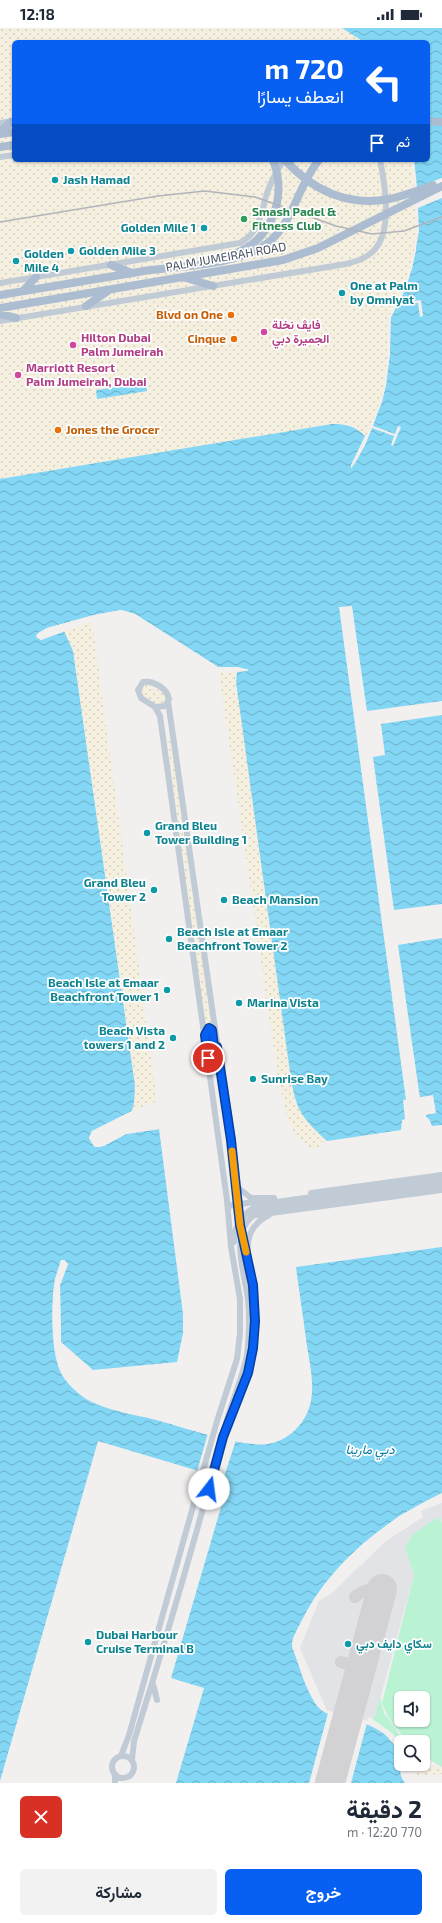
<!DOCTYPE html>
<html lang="ar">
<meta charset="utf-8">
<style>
body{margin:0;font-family:"Exo 2",Vazirmatn,sans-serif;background:#f2f2f3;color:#1f2937;direction:rtl;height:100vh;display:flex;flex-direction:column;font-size:15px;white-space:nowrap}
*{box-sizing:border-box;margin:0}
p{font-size:13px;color:#747a83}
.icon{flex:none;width:22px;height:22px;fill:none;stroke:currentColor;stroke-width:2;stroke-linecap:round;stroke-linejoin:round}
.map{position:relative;height:1755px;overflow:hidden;direction:ltr}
.drawer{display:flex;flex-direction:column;background:#fff;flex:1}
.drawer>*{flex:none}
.top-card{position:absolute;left:12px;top:12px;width:418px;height:122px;border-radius:6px;box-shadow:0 1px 3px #0004;direction:rtl;background:#0860f3;color:#fff;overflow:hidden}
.buttons{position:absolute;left:394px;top:1663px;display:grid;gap:8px}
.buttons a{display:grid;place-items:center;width:36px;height:36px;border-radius:6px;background:#fff;box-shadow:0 1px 3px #0004;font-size:20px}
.pin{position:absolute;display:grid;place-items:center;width:34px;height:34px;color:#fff;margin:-17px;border:2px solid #fff;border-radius:50%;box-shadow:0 1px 4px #0007}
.me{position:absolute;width:44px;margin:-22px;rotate:15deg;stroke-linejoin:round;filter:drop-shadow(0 0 3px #0008)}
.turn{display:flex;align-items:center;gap:14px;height:84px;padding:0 20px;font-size:18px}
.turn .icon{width:52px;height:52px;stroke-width:2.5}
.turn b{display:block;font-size:28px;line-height:34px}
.then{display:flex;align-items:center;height:38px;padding:0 20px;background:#0003;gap:8px;font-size:15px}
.round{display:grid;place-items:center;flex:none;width:42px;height:42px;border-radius:6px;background:#f2f2f3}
.summary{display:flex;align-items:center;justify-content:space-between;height:68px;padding:0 20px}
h1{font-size:24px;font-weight:700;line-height:30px}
.primary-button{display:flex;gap:8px;margin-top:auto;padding:8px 20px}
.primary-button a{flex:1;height:46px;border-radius:6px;background:#0860f3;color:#fff;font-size:16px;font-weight:700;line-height:46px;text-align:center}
.primary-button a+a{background:#f2f2f3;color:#1f2937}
.status{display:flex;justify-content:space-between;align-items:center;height:28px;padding:0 20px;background:#fff;direction:ltr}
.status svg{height:11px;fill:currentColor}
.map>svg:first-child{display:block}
.airport{fill:#e1e3e7}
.green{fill:#baf3d3;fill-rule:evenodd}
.sand{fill:url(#sand-dots)}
.water{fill:url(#water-waves)}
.pier{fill:#f2efef}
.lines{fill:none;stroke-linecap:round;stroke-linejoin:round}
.taxiway{stroke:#d2d2d4;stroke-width:12}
.runway{stroke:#d2d2d4;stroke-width:30}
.minor{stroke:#c1cbd6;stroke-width:6}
.major{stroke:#acbcd1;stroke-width:8}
.rail{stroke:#b1b4ba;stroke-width:1.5}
.route-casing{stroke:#053e9e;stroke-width:10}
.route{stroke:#0860f3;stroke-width:7}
.slow{stroke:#f59e0b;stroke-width:7}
.culture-dot{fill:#0f9aa8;stroke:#fff;stroke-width:1.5}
.leisure-dot{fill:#2e9e5b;stroke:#fff;stroke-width:1.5}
.food-dot{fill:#e8710a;stroke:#fff;stroke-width:1.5}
.hotel-dot{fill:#d1479c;stroke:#fff;stroke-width:1.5}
.labels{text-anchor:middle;stroke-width:3.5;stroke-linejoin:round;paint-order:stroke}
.culture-label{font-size:12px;font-weight:bold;fill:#0d838f;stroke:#fff;text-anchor:start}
.leisure-label{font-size:12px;font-weight:bold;fill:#27864d;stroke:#fff;text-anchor:start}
.street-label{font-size:12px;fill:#45515f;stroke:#fff}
.food-label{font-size:12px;font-weight:bold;fill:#c56008;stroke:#fff;text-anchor:end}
.hotel-label{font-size:12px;font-weight:bold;fill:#b23c85;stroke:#fff;text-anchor:start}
.water-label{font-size:13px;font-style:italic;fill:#027aa6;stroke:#fff}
</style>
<div class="status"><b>12:18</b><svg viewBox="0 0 49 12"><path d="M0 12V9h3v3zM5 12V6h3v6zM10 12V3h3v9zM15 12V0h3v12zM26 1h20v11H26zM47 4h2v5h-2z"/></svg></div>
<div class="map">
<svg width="442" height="1755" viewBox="0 0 442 1755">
<defs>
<pattern id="sand-dots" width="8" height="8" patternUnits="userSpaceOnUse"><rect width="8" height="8" fill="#f4efdf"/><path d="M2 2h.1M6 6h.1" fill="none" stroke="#d3cfc2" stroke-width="1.8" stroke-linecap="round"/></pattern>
<pattern id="water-waves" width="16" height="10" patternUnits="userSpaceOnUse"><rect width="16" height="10" fill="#83d6f4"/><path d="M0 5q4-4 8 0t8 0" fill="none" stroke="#6db0c9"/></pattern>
</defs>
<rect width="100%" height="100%" fill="#f2efef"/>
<path class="airport" d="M 442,1475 L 442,1495 L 438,1489 L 413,1506 L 405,1520 L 414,1547 L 375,1689 L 368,1690 L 367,1695 L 328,1685 L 300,1620 L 319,1573 L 331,1566 L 386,1513 L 423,1489 L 421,1483 Z"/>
<path class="green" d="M 438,1489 L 442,1495 L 442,1739 L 423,1728 L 423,1714 L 407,1714 L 388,1689 L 382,1675 L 414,1547 L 405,1520 L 413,1506 ZM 401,1670 L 423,1670 L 423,1692 L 401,1692 Z
M 380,1669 L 384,1685 L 405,1714 L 401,1714 L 401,1716 L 392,1705 L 371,1690 L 375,1689 Z"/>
<path class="sand" d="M 0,0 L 342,0 L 364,14 L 14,14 L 14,132 L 414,132 L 419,204 L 416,223 L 390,306 L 386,357 L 365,417 L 357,400 L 347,396 L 332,396 L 0,451 Z
M 92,594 L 157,1073 L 132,1083 L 135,1058 L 73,623 L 64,603 Z
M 237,644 L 236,654 L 294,1070 C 301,1089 313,1100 327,1113 L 321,1114 L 321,1118 L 312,1121 L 297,1108 L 288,1093 L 278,1049 L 219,645 Z
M 147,656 L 163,664 L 167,671 L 160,679 L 143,670 L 140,663 L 143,657 Z
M 167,709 L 171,709 L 189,838 L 183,836 Z
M 183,839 L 188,841 L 191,866 L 195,877 L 213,1009 L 206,1005 Z
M 418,1736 L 427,1740 L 436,1738 L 442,1741 L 442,1746 L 417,1747 L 414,1741 Z"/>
<path class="water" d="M 342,0 L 442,0 L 442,1097 L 432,1098 L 429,1091 L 426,1089 L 426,1087 L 436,1085 L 433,1067 L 403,1072 L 405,1091 L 401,1102 L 327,1113 C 304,1092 296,1083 291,1051 L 236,654 L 237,644 L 248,643 L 247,641 L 218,639 L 135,586 L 121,582 L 94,587 L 47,600 L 36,607 L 41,612 L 64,603 L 73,623 L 135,1058 L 134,1074 L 132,1083 L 92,1103 L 89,1110 L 95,1119 L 104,1118 L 126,1106 L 159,1101 L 183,1286 L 183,1305 L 177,1334 L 93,1342 L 61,1314 L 60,1257 L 68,1236 L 64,1232 L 61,1232 C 59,1241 55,1249 54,1258 C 51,1280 51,1326 61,1345 C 66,1355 77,1365 86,1371 C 107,1383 133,1386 156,1392 C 182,1399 244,1420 268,1416 C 286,1413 301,1400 308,1383 C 317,1361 309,1334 306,1311 C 303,1287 299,1263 296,1239 L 442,1219 L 442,1465 C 385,1492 333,1533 303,1590 C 299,1598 294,1606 292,1615 C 297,1632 309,1678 326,1685 C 347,1693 369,1692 388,1709 C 408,1727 394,1742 405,1755 L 176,1755 L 204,1660 L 171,1650 L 229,1452 L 98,1413 L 0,1753 L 0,451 L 332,396 C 346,396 355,398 365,408 L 353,439 L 365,417 L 382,374 L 386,357 L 390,325 L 389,293 L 401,270 L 412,241 L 418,209 L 417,165 L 414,132 L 428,132 L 428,14 L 364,14 Z
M 146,355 L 147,363 L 97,371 L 96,362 Z"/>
<path class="pier" d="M 412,132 L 414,132 L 415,140 L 417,159 L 442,150 L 442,170 L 418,180 L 419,204 L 416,214 L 416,223 L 407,257 L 399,275 L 421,272 L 423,288 L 420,289 L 418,275 L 397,277 L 391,289 L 390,325 L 386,357 L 373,398 L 395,406 L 398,398 L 401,399 L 393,418 L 391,417 L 394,408 L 372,400 L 365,417 L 351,441 L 351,437 L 366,406 L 367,407 L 380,374 L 384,357 L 388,325 L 387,292 L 405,256 L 414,223 L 414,214 L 417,204 Z
M 352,578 L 367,683 L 442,673 L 442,687 L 381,696 L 385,727 L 373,729 L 394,882 L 442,876 L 442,910 L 398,917 L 420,1070 L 406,1072 L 339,579 Z
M 121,582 L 135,586 L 218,639 L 238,639 L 249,642 L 235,644 L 241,642 L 217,641 L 134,588 L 125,584 L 94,589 L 41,605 L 38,608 L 41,610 L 64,601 L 66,603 L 41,612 L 36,609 L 38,605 L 47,600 L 94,587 Z
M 134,1082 L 133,1085 L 94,1105 L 92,1110 L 94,1116 L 100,1117 L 117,1108 L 136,1102 L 158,1099 L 159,1101 L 126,1106 L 100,1119 L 95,1119 L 93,1117 L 89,1110 L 92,1103 Z
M 405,1091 L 404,1101 L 398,1106 L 327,1115 L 325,1114 L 398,1104 L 401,1102 L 402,1092 Z
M 61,1232 L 64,1232 L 68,1236 L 60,1257 L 61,1314 L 59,1314 L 58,1257 L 61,1243 L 66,1236 L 64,1234 L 59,1244 L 56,1258 L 56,1317 L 54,1320 L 57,1335 L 54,1319 L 53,1268 L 55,1251 Z
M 208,1405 L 236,1412 L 223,1452 L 197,1443 Z
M 442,1465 L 442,1467 L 422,1477 L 389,1498 L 348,1533 L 317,1570 L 294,1615 L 305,1648 L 318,1677 L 326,1682 L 368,1693 L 389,1707 L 401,1724 L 403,1746 L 407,1755 L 403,1752 L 401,1746 L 400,1728 L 396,1719 L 384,1705 L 367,1695 L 351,1755 L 309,1755 L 328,1685 L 317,1678 L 308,1661 L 292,1619 L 293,1610 L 315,1569 L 346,1532 L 373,1508 L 399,1488 Z"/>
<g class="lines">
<path class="taxiway" d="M 355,1569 C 362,1563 373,1558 379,1567
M 374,1590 C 372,1582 368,1569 377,1564 L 381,1565 L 383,1569 L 377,1581
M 341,1634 L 355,1638 L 359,1642 L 359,1648"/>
<path class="runway" d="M 330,1755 L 382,1561"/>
<path class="minor" d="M 0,95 L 12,93
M 0,129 L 14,127
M 0,255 L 240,215 C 260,204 261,185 267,165 C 271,154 277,142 284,132
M 0,293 L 346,236 C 357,233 368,230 376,220 C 392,200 385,156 380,132
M 143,654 C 153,652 167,660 169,671 L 165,678 L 155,679 L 141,670 L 138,662 Z
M 168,673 L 231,1112 L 240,1197 L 254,1267 L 255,1293 L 253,1320 L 247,1345 L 232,1387
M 236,1158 L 251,1170 L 274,1170
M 311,1165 L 442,1147
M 228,1178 L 260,1173
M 256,1187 L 442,1162
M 234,1214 C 234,1196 245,1182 262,1176 L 442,1151
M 248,1221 C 247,1205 255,1194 269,1187
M 153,1656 L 157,1672
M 121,1728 L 129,1707 L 217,1393 L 237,1331 L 240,1305 L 240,1271 L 231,1219 L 227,1172 L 160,688 L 155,679
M112 1739a11 11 0 1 1 22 0a11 11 0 1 1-22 0Z
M 132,1732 L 134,1713 C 167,1609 197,1505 225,1399 C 231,1375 242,1352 247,1327 C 249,1309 250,1290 248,1272 C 244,1237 223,1190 273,1179 L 442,1157
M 115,1755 L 115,1746"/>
<path class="major" d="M 428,93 L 442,94
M 0,104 L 11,94
M 0,106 L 14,104
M 0,119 L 14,117
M 285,132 C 312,162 348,179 389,171 C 404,168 419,162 433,157
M 231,227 C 271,214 288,170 273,132
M 111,237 L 132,245
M 186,250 L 213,258
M 22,264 L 36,249
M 0,267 C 48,259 96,251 144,243 C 178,238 243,237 269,214 C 294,193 298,157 319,132
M 86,278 L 108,263
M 0,280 L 283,232 L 318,220 L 442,158
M 0,286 L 16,290"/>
<path class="rail" d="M 0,194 L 158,168 L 205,163 L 255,169 L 336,198 L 372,206 L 404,203 L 442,189"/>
</g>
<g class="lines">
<defs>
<path id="route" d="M 208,1030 L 205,1007 L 209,1000 L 212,1002 L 214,1019 L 217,1019 L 231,1112 L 240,1197 L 253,1257 L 255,1293 L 253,1320 L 248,1345 L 223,1409 L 209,1461"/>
</defs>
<use href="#route" class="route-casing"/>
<use href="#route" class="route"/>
<path class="slow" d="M 232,1123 L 240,1197 L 246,1224"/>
</g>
<g class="culture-dot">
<circle cx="55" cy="152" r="4"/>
<circle cx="204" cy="200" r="4"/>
<circle cx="71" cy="223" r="4"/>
<circle cx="16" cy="233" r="4"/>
<circle cx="342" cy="265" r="4"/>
<circle cx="147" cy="805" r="4"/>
<circle cx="154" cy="862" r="4"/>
<circle cx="224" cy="872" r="4"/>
<circle cx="169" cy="911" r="4"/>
<circle cx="167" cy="962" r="4"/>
<circle cx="239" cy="975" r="4"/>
<circle cx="173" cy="1010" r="4"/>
<circle cx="253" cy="1051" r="4"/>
<circle cx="88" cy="1614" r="4"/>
<circle cx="348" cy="1616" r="4"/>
</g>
<circle class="leisure-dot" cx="244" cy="191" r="4"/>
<g class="food-dot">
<circle cx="231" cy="287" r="4"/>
<circle cx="234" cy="311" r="4"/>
<circle cx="58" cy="402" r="4"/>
</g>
<g class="hotel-dot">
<circle cx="264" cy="304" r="4"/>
<circle cx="73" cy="317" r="4"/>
<circle cx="18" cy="347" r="4"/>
</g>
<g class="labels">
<g class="culture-label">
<text x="63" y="156">Jash Hamad</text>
<text x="196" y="204" text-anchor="end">Golden Mile 1</text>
<text x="79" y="227">Golden Mile 3</text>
<text x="24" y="230">Golden<tspan x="24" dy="14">Mile 4</tspan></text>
<text x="350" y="262">One at Palm<tspan x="350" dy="14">by Omniyat</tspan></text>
<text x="155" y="802">Grand Bleu<tspan x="155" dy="14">Tower Building 1</tspan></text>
<text x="146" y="859" text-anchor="end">Grand Bleu<tspan x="146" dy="14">Tower 2</tspan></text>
<text x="232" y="876">Beach Mansion</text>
<text x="177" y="908">Beach Isle at Emaar<tspan x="177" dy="14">Beachfront Tower 2</tspan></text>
<text x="159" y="959" text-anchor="end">Beach Isle at Emaar<tspan x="159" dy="14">Beachfront Tower 1</tspan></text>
<text x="247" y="979">Marina Vista</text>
<text x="165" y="1007" text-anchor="end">Beach Vista<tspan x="165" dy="14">towers 1 and 2</tspan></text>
<text x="261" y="1055">Sunrise Bay</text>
<text x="96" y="1611">Dubai Harbour<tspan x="96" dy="14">Cruise Terminal B</tspan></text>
<text x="356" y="1620">سكاي دايف دبي</text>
</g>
<g class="leisure-label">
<text x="252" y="188">Smash Padel &amp;<tspan x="252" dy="14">Fitness Club</tspan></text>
</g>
<g class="street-label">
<text transform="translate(226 229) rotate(-10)" y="4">PALM JUMEIRAH ROAD</text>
</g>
<g class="food-label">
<text x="223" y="291">Blvd on One</text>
<text x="226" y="315">Cinque</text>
<text x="66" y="406" text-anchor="start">Jones the Grocer</text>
</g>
<g class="hotel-label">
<text x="272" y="301">فايڤ نخلة<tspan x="272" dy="14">الجميرة دبي</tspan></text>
<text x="81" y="314">Hilton Dubai<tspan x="81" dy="14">Palm Jumeirah</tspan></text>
<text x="26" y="344">Marriott Resort<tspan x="26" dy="14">Palm Jumeirah, Dubai</tspan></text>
</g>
<g class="water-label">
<text x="370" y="1426">دبي مارينا</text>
</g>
</g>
</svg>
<div class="buttons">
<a><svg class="icon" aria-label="sound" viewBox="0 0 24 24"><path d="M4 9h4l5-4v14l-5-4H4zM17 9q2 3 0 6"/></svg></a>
<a><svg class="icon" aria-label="search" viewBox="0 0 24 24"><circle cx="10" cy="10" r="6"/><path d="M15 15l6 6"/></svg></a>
</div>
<div class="pin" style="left:208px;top:1030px;background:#d93025"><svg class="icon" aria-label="arrive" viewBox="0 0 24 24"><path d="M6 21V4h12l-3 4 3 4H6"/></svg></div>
<svg class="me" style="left:209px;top:1461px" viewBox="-20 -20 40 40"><circle r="19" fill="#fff"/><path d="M0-13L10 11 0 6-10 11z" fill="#0860f3"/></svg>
<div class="top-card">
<div class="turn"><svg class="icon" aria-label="left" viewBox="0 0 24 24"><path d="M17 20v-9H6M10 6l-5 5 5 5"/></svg><div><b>720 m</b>انعطف يسارًا</div></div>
<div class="then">ثم<svg class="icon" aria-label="arrive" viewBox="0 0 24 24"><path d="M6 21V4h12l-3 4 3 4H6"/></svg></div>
</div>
</div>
<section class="drawer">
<div class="summary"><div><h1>2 دقيقة</h1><p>770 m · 12:20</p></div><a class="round" style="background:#d93025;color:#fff"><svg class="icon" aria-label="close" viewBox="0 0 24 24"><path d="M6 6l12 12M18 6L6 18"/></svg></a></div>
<div class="primary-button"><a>خروج</a><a>مشاركة</a></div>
</section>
